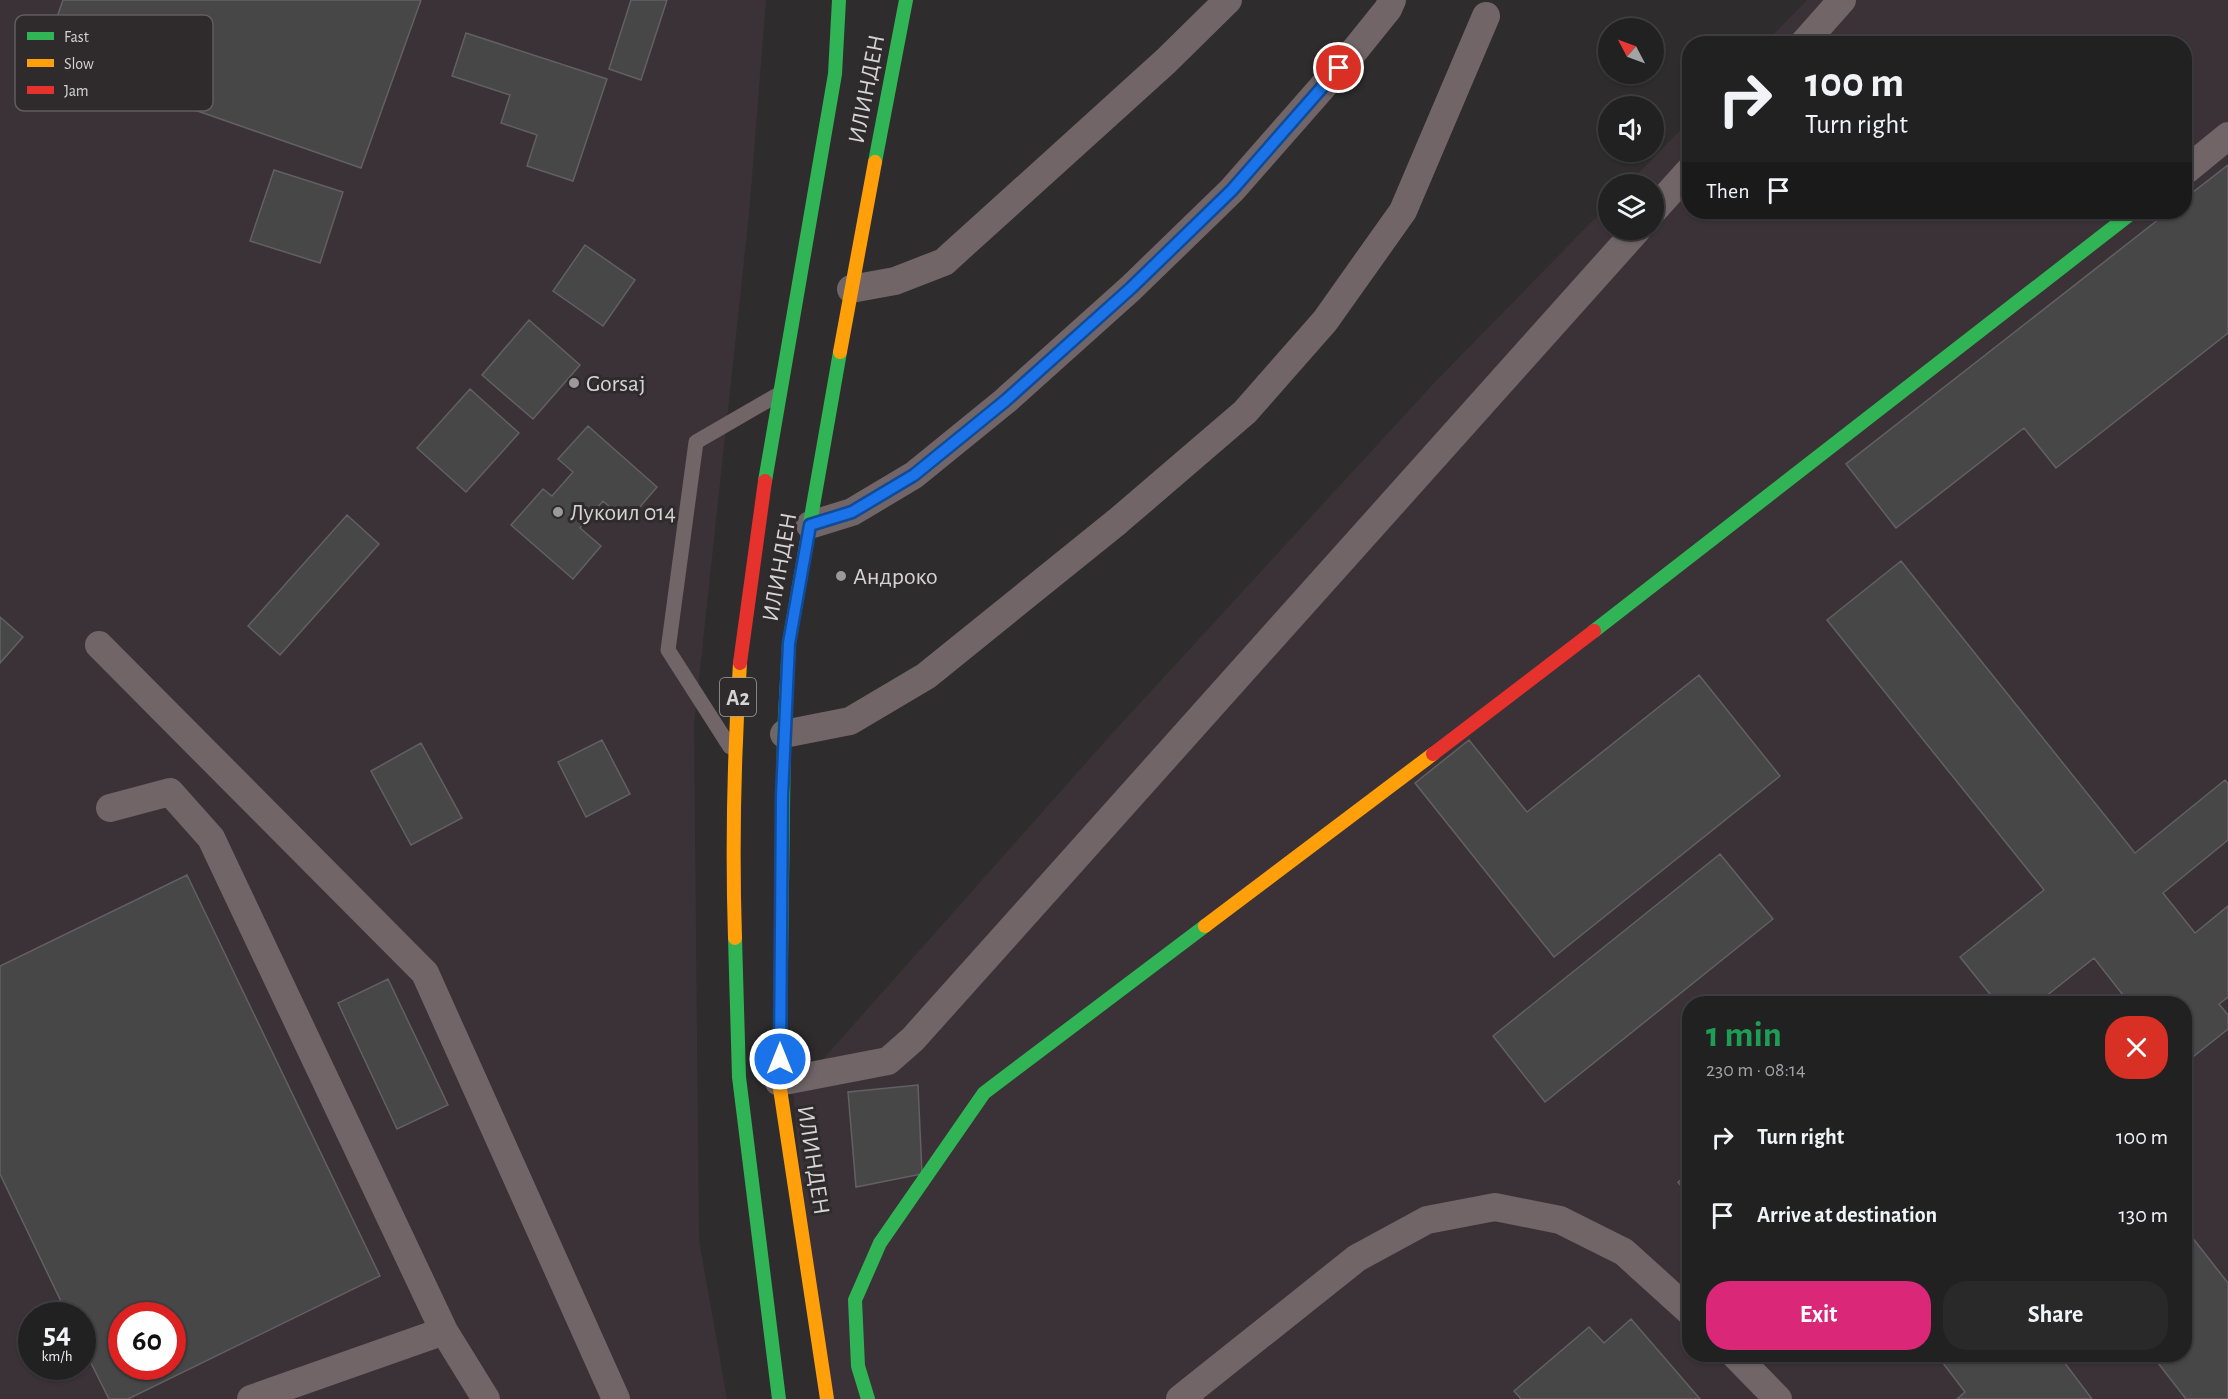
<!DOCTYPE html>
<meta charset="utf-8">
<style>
body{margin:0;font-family:"Alegreya Sans",sans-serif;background:#2a292a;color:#f1f3f6;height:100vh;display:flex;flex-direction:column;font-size:22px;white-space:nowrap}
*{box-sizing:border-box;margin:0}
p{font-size:20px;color:#a2a3a5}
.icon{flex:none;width:33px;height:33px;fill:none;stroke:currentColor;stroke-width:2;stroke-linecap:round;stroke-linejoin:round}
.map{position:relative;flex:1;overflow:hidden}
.drawer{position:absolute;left:1682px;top:996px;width:510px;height:366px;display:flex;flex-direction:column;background:#222122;border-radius:24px;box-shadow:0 2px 4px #0004,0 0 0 2px #3f3e40}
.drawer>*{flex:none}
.guide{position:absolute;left:1682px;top:36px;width:510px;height:183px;border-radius:24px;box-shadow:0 2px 4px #0004,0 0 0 2px #3f3e40;background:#222122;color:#f1f3f6;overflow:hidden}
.needle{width:39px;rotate:311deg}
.controls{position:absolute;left:1598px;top:18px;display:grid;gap:12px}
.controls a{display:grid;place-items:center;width:66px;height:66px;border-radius:50%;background:#222122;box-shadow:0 2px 4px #0004,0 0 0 2px #3f3e40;font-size:30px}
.speed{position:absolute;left:18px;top:1302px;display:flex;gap:12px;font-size:30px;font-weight:700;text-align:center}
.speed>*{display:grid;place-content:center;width:78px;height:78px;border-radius:50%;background:#222122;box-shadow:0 2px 4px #0004,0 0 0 2px #3f3e40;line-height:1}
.speed small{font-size:15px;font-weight:400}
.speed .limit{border:9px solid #d22;background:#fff;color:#111}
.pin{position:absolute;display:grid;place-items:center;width:51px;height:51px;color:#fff;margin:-26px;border:3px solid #fff;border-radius:50%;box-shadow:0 2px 6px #0007}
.me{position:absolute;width:66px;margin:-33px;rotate:0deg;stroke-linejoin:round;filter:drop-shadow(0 0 4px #0008)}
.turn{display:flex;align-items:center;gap:21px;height:126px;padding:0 24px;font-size:27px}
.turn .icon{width:78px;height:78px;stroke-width:2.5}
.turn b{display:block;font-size:42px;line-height:51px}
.then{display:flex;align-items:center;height:57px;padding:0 24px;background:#0003;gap:12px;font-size:22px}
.round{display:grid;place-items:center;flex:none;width:63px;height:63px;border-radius:24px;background:#2a292a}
.head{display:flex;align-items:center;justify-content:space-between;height:102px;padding:0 24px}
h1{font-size:36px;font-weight:700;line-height:45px;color:#1e9e55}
.cta{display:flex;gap:12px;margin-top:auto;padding:12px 24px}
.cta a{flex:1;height:69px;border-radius:24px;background:#db2777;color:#fff;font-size:24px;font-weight:700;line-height:69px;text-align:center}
.cta a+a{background:#2a292a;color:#f1f3f6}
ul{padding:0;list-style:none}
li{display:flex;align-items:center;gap:18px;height:78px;padding:0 24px}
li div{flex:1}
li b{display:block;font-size:22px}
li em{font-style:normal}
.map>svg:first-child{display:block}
.built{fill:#3b3237;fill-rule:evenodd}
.building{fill:#484748;stroke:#626061;stroke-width:1.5;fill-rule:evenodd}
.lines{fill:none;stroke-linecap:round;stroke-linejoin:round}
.lane{stroke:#716568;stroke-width:15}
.street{stroke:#716568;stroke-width:28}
.fast{stroke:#30b455;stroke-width:14}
.slow{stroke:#ff9f0a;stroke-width:14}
.jam{stroke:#e5322d;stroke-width:14}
.route-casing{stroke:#114b97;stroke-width:15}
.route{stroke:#1a73e8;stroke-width:10}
.poi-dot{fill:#9b999a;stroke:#2f2b2d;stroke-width:2}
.labels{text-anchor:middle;stroke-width:6;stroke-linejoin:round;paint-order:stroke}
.shield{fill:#2f2b2d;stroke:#a3a1a2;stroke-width:1.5}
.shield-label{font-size:22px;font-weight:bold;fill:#d5d3d4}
.street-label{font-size:24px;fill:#d5d3d4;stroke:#2f2b2d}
.poi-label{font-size:24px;fill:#d5d3d4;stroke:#2f2b2d;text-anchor:start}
.key{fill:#2f2b2d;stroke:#615d5f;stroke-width:1.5}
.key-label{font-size:16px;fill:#d5d3d4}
</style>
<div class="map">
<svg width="2228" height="1399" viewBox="0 0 2228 1399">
<rect width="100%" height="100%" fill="#2e2c2d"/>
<path class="built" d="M 0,0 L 766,0 L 749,214 L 694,725 L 699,1240 L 727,1399 L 0,1399 ZM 32,1316 L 82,1316 L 82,1366 L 32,1366 ZM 122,1316 L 172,1316 L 172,1366 L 122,1366 Z
M 1807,0 L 2228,0 L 2228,1399 L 822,1399 L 793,1093 L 1108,738 L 1434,383 L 1608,205 L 1608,230 L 1653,230 L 1653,184 L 1628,184 L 1689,121 L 1689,212 L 2184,212 L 2184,44 L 1765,43 ZM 1689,1004 L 2184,1004 L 2184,1354 L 1689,1354 Z"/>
<path class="building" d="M 63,0 L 421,0 L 361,168 L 43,57 Z
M 631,0 L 667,0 L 641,80 L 609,69 Z
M 466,33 L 607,79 L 573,181 L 527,166 L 537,135 L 501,123 L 510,95 L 452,76 Z
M 2228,165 L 2228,333 L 2056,468 L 2024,428 L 1896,528 L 1846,464 L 2168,212 L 2184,212 L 2184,199 Z
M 274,170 L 343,192 L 320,263 L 250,241 Z
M 585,245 L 635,280 L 603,326 L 553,291 Z
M 529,320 L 580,365 L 533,419 L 482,375 Z
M 470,389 L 519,433 L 466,492 L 417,448 Z
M 588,426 L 657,487 L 627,522 L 603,501 L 580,528 L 601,546 L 573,579 L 511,525 L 543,489 L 552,496 L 573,472 L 558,459 Z
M 347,515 L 379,544 L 280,655 L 248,626 Z
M 1901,561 L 2135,853 L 2225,780 L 2228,784 L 2228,840 L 2163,893 L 2195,933 L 2228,906 L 2228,997 L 2219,1004 L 2228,1015 L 2228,1029 L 2184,1064 L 2184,1004 L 2130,1004 L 2094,958 L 2036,1004 L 1998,1004 L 1960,957 L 2044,890 L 1827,620 Z
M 0,617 L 23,637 L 0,663 Z
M 1699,675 L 1780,776 L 1554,957 L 1415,783 L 1469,740 L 1527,812 Z
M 602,740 L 630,794 L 586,817 L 558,762 Z
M 421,743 L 462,818 L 411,845 L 371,771 Z
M 1720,854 L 1773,919 L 1545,1102 L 1493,1036 Z
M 187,875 L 380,1276 L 128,1399 L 109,1399 L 82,1345 L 82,1316 L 68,1316 L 0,1174 L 0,966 ZM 122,1316 L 172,1316 L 172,1366 L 122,1366 Z
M 388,979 L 448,1105 L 397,1129 L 338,1003 Z
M 918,1085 L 922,1174 L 856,1187 L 848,1092 Z
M 1689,1173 L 1689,1196 L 1678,1182 Z
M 2184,1227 L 2228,1283 L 2228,1399 L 2186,1399 L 2151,1354 L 2184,1354 Z
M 1631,1319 L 1700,1399 L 1521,1399 L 1514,1391 L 1589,1327 L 1604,1343 Z
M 1936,1354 L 1997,1354 L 2003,1362 L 2013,1354 L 2058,1354 L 2092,1399 L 1957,1399 L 1965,1392 Z"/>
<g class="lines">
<path class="lane" d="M 730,747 L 668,650 L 696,442 L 779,394"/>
<path class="street" d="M 1803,44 L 1842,0
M 2184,172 L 2228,136
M 1653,211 L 1689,171
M 851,289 L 895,281 L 944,262 L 1166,61 L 1228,0
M 810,525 L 852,512 L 914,475 L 1005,401 L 1131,288 L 1232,190 L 1355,50 L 1388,9 L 1392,0
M 99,645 L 425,973 L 616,1399
M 784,734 L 850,721 L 926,676 L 1118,521 L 1245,412 L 1325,321 L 1403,211 L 1486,16
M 110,808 L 170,792 L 211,838 L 444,1331
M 779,1082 L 888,1061 L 913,1039 L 1637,230
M 1734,1354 L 1778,1399
M 251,1399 L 444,1331 L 486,1399
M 1180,1399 L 1357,1258 L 1427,1220 L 1495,1207 L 1560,1220 L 1624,1252 L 1689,1311"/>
<path class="fast" d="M 875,162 L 906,0
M 765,481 L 835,74 L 839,0
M 1594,631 L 2133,212
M 735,938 L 739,1077 L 779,1399
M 780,1039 L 784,734 L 789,643 L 840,352
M 868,1399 L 858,1366 L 855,1300 L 880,1243 L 984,1093 L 1205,926"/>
<path class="slow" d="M 840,352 L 875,162
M 1205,926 L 1433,754
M 735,938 C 732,846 734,755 740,663
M 780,1039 L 779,1082 L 827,1399"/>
<path class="jam" d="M 740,663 L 765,481
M 1433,754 L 1594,631"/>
</g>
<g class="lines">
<defs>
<path id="route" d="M 780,1059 L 782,795 L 789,643 L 810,525 L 852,512 L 914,475 L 1005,401 L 1131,288 L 1232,190 L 1339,68"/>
</defs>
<use href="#route" class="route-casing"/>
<use href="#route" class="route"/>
</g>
<g class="poi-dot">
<circle cx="574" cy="383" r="6"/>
<circle cx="558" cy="512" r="6"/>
<circle cx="841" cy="576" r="6"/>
</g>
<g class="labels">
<rect class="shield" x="720" y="678" width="36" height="38" rx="4.5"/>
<g class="shield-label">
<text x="738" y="705">A2</text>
</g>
<g class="street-label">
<text transform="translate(866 89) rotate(-79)" y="8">ИЛИНДЕН</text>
<text transform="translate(779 567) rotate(-80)" y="8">ИЛИНДЕН</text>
<text transform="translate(814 1160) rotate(81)" y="8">ИЛИНДЕН</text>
</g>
<g class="poi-label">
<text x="586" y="391">Gorsaj</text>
<text x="570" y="520">Лукоил 014</text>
<text x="853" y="584">Андроко</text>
</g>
</g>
<rect x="15" y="15" width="198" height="96" rx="9" class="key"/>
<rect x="27" y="32" width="27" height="8" fill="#30b455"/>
<rect x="27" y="59" width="27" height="8" fill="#ff9f0a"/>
<rect x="27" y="86" width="27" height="8" fill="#e5322d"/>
<g class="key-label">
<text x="64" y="42">Fast</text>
<text x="64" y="69">Slow</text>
<text x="64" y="96">Jam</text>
</g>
</svg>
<div class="controls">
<a><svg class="needle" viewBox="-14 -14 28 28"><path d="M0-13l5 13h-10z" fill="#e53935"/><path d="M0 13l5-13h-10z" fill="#a2a3a5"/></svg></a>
<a><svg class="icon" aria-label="sound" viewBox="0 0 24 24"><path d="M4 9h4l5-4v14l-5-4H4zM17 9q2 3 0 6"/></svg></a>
<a><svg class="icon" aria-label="layers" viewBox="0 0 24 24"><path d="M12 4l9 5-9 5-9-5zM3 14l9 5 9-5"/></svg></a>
</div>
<div class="speed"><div>54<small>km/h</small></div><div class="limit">60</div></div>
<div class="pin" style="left:1339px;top:68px;background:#d93025"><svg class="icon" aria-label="arrive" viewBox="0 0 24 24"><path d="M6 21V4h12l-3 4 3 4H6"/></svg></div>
<svg class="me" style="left:780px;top:1059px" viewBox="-20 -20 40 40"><circle r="17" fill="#1a73e8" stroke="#fff" stroke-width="3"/><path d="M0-11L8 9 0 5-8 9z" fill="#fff"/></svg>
<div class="guide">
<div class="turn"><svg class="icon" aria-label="right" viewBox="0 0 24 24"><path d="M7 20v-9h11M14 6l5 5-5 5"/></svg><div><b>100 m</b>Turn right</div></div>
<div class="then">Then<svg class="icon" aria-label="arrive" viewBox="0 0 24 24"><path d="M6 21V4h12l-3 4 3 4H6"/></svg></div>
</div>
<section class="drawer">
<div class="head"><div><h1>1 min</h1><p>230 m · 08:14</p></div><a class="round" style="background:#d93025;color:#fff"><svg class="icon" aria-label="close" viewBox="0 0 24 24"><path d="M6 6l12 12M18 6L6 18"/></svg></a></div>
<ul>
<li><svg class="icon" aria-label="right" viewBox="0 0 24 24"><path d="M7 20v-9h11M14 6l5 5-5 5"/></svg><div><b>Turn right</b></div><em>100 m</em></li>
<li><svg class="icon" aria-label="arrive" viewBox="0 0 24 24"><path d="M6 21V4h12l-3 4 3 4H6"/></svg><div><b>Arrive at destination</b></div><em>130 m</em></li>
</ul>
<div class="cta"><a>Exit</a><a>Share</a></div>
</section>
</div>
